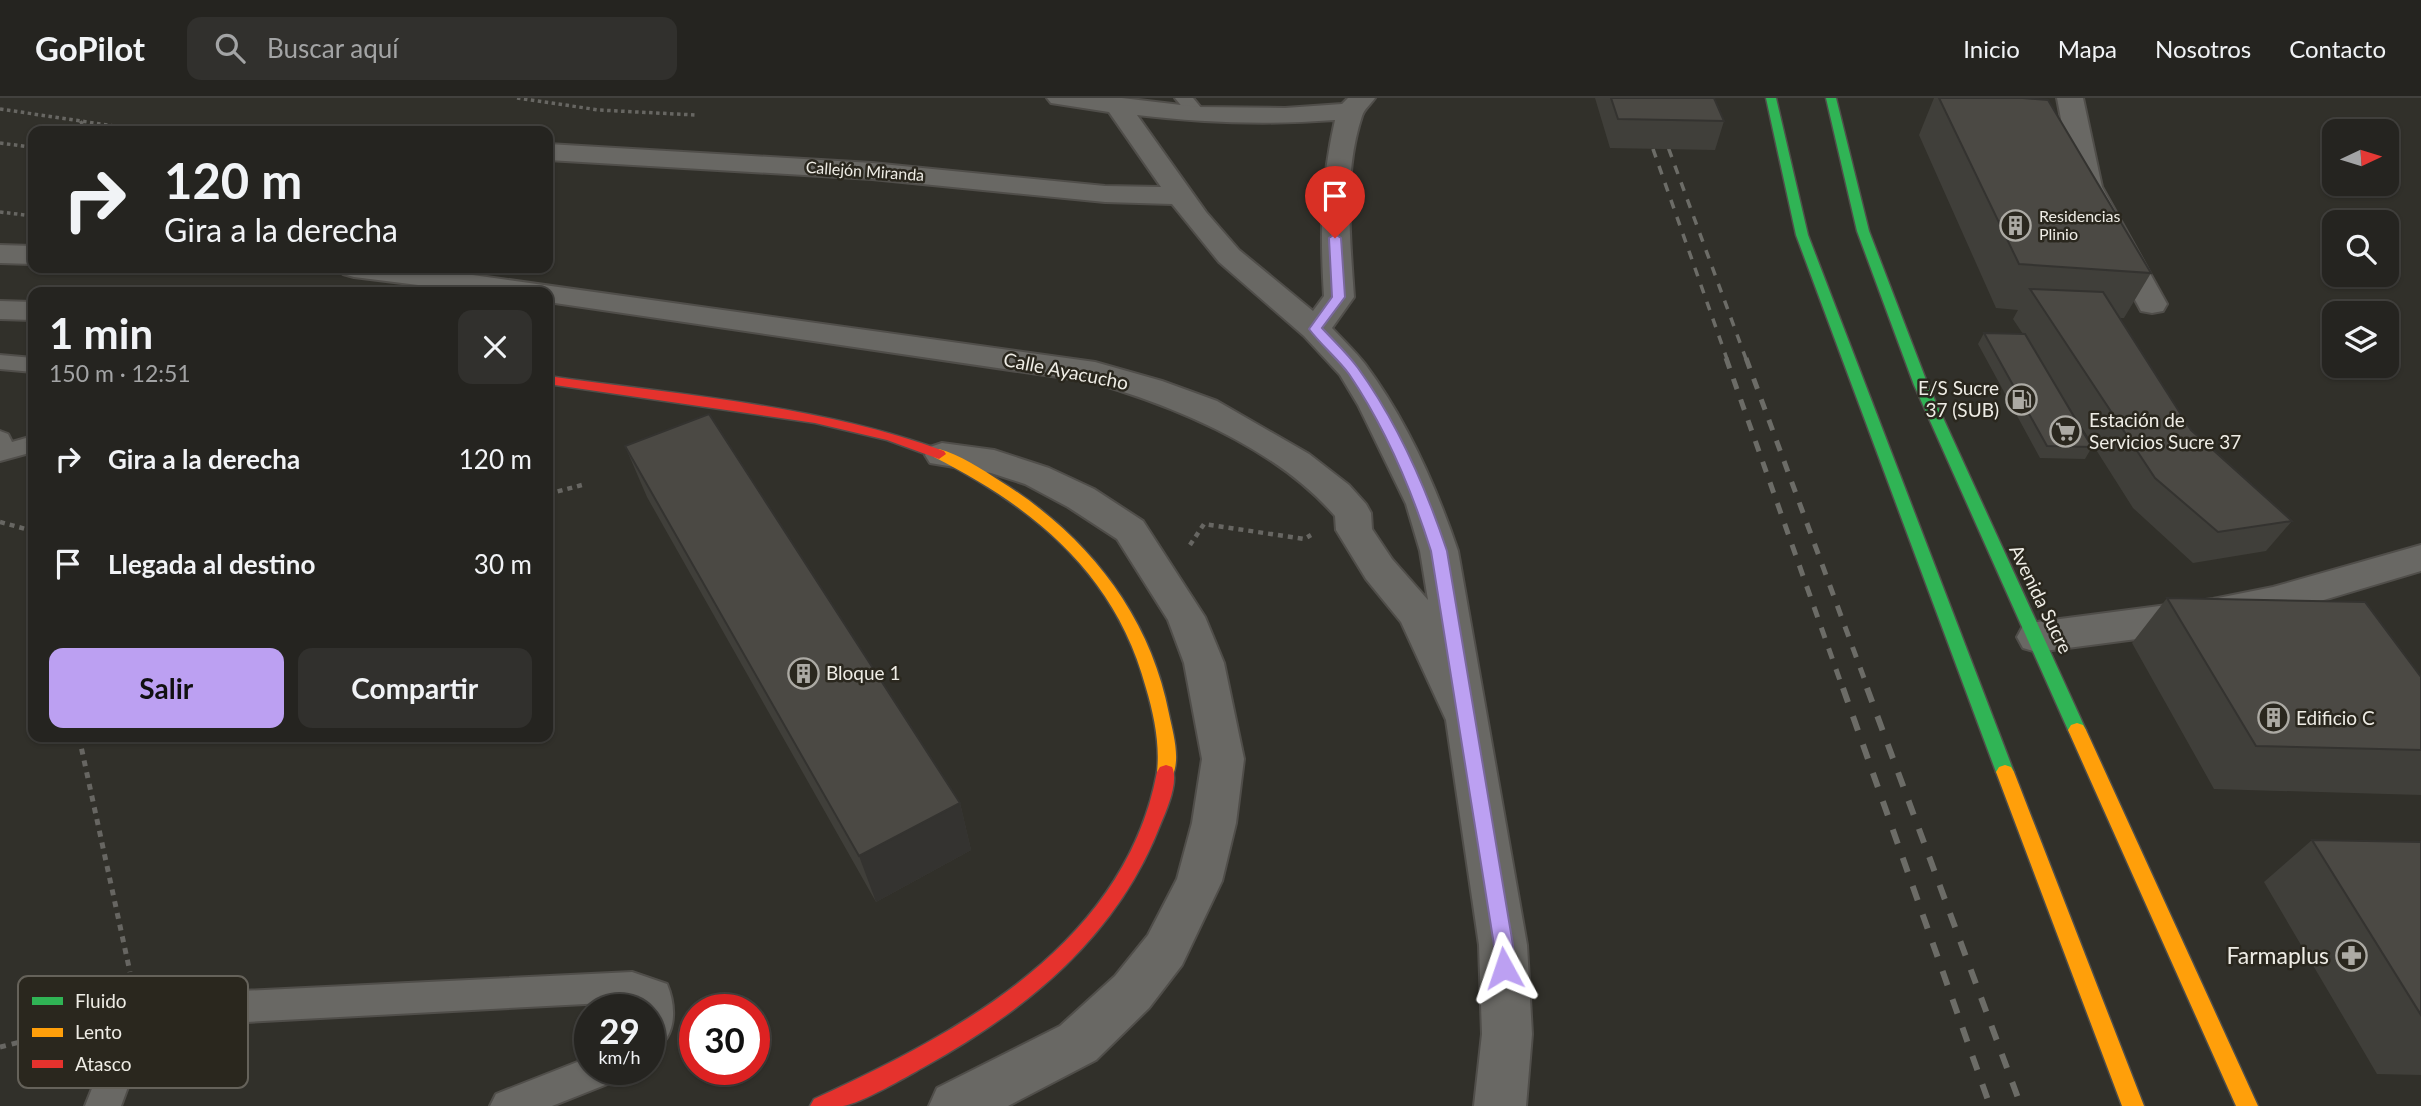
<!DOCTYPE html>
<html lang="es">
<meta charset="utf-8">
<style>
body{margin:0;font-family:Lato,sans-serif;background:#31302d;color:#f1f3f6;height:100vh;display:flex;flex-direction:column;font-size:26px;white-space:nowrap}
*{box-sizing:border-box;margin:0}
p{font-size:23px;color:#a3a4a5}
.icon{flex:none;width:38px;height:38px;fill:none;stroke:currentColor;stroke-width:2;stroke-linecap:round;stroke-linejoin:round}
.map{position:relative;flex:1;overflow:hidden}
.sheet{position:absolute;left:28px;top:189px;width:525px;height:455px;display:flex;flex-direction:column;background:#252420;border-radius:14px;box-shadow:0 2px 5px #0004,0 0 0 2px #42413e}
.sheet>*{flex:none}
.banner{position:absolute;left:28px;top:28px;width:525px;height:147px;border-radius:14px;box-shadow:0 2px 5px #0004,0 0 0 2px #42413e;background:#252420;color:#f1f3f6;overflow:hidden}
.needle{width:46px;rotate:86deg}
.buttons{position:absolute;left:2322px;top:21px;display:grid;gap:14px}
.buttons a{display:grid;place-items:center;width:77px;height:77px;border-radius:14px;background:#252420;box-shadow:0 2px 5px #0004,0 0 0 2px #42413e;font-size:35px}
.speed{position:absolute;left:574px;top:896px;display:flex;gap:14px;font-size:35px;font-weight:700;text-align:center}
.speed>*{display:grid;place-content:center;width:91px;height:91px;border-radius:50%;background:#252420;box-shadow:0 2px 5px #0004,0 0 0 2px #42413e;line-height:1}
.speed small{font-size:18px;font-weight:400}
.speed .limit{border:10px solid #d22;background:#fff;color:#111}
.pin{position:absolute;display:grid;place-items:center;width:60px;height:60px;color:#fff;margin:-72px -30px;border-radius:50% 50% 50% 0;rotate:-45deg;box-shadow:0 0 7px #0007}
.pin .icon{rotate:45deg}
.me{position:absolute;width:77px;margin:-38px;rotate:355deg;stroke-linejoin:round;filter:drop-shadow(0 0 5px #0008)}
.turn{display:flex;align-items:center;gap:24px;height:147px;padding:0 21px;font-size:32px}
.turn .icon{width:91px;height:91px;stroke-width:2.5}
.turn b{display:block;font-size:49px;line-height:60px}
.round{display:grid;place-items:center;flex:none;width:74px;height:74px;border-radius:14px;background:#31302d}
.head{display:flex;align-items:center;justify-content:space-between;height:119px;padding:0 21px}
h1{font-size:42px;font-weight:700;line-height:52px}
.cta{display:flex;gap:14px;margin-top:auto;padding:14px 21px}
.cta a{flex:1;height:80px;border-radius:14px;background:#bca0f2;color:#111;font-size:28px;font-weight:700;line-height:80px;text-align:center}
.cta a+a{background:#31302d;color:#f1f3f6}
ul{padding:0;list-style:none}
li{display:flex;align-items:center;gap:21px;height:105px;padding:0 21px}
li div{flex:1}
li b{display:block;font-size:26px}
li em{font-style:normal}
header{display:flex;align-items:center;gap:42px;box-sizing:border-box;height:98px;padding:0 35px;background:#252420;border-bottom:2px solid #42413e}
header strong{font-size:33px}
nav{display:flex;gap:38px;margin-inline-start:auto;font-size:24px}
.search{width:490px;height:63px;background:#31302d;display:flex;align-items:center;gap:18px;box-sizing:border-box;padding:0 24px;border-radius:14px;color:#a3a4a5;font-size:26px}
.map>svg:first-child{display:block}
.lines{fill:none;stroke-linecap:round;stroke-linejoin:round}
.lane-casing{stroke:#504e4a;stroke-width:4}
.street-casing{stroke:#504e4a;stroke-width:4}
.fast-casing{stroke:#504e4a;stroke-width:3}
.slow-casing{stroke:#504e4a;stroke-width:3}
.jam-casing{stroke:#504e4a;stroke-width:3}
.path-far2{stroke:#676662;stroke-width:3.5;stroke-dasharray:3.5 3.5;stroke-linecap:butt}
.path-far1{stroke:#676662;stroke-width:4.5;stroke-dasharray:5 5;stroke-linecap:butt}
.path{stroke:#676662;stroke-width:5;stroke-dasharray:6 6;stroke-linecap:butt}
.lane{fill:#696864;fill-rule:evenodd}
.street{fill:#696864;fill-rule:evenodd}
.fast{fill:#30b455;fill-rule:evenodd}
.slow{fill:#ff9f0a;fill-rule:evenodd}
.jam{fill:#e5322d;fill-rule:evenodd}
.rail-far2{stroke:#6c6c67;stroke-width:3.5;stroke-dasharray:9 9;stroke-linecap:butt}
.rail-far1{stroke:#6c6c67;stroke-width:5;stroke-dasharray:11 11;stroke-linecap:butt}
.rail{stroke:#6c6c67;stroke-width:6;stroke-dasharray:15 15;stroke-linecap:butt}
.wall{fill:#403f3a}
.shaded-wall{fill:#343330}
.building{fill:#4b4944;stroke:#343330;stroke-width:2}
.route{fill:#bca0f2;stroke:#7a689d;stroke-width:2}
.labels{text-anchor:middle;stroke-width:5;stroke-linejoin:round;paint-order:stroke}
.far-street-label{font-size:16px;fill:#eeece5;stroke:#2a271e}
.far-poi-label{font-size:16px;fill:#eeece5;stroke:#2a271e;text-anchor:start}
.street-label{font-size:19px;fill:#eeece5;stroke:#2a271e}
.poi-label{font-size:19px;fill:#eeece5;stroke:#2a271e;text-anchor:start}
.near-poi-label{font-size:23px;fill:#eeece5;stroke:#2a271e;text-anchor:end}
.key{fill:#2a271e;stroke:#65625a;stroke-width:2}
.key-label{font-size:19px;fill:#eeece5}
</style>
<header>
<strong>GoPilot</strong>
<div class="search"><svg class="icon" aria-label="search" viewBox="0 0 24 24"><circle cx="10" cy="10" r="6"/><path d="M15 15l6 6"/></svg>Buscar aquí</div>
<nav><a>Inicio</a><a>Mapa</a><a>Nosotros</a><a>Contacto</a></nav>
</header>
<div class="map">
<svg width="2421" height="1008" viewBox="0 0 2421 1008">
<rect width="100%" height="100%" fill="#31302a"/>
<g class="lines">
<defs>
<path id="lane" d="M 1175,0 L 1193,0 L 1207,17 L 1198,22 L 1192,21 Z
M 0,257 L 33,260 L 33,274 L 0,271 Z
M 0,333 L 8,336 L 12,344 L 33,338 L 33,354 L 0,363 Z
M 632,874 L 667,886 C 677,910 677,943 649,954 L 649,912 L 641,912 L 639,906 L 624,904 L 150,929 L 121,1008 L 85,1008 L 127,903 L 139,898 Z
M 590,959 L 590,971 L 620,971 L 615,983 L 552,1008 L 490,1008 L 496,996 Z"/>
<path id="street" d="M 1047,0 L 1122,0 L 1198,9 L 1285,10 L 1342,6 L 1348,0 L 1375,0 C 1371,6 1364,11 1362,18 C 1343,75 1350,140 1354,199 L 1332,230 C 1343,242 1355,253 1365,266 C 1406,321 1436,388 1458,453 L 1527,847 L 1532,936 L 1526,1008 L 1474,1008 L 1482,936 L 1479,847 L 1446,622 L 1401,524 L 1366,481 L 1336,432 L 1335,418 C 1276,350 1177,309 1092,284 L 548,204 L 548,194 L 474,194 L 354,179 L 343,176 L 339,170 L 423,170 L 1095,264 L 1162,283 L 1217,303 L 1309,356 L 1349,387 L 1366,406 L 1371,415 L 1372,431 L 1392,461 L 1428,502 L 1420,453 L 1406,406 L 1358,307 L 1340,277 L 1304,238 L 1219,164 L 1172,106 L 1105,104 L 872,81 L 548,62 L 548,46 L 872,65 L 1105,88 L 1161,89 L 1109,14 L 1051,5 ZM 1137,17 C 1204,25 1268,27 1335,22 C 1321,85 1320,134 1324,198 L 1313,213 L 1239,152 L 1206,114 Z
M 2057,0 L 2083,0 L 2102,89 L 2167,206 L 2163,213 L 2152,215 L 2141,213 L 2074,89 Z
M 0,147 L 33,148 L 33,166 L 0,165 Z
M 0,203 L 33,204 L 33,222 L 0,221 Z
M 942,345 L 994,352 L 1049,370 L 1094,391 L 1143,423 L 1205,519 L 1224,565 L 1244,661 L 1236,725 L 1222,783 L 1182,867 L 1149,910 L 1096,962 L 1008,1008 L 929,1008 L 937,990 L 1060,928 L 1115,878 L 1148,837 L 1177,781 L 1192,725 L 1202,661 L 1184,565 L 1168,522 L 1117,441 L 1068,409 L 1025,386 L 991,375 L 930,365 L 925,357 L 930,349 Z
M 2421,447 L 2421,473 L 2273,517 L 2213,531 L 2037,554 L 2023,550 L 2017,539 L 2023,528 L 2037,524 L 2213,501 L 2273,489 Z"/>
<path id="fast" d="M 1766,0 L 1776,0 L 1808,137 L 2014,674 L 2011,679 L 2005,681 L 1999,679 L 1996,674 L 1796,137 Z
M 1826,0 L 1836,0 L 1869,133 L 1928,287 L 2086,632 L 2083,637 L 2077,639 L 2071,637 L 2068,632 L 1914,287 L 1857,133 Z"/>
<path id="slow" d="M 939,351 C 960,357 982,371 1000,383 C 1086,436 1150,516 1169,616 C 1173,635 1181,661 1172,679 L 1166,681 L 1160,679 L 1157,674 C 1160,646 1154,617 1146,590 C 1116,477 1035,410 934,359 L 932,356 Z
M 2077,625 L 2083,627 L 2086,632 L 2258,1008 L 2236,1008 L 2068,632 L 2071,627 Z
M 2005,667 L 2011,669 L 2014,674 L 2144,1008 L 2122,1008 L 1996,674 L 1999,669 Z"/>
<path id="jam" d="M 548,278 C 680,297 818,307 944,353 L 946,356 L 939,361 L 887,342 L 815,325 L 548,286 Z
M 1166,667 L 1172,669 C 1179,683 1167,711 1161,725 C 1118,838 1027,912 924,969 C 906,979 862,1005 843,1008 C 832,1008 821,1008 810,1008 L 814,1001 C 959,935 1125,846 1157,674 L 1160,669 Z"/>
</defs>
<use href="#lane" class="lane-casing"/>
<use href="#street" class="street-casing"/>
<use href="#fast" class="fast-casing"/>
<use href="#slow" class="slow-casing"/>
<use href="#jam" class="jam-casing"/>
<path class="path-far2" d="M 517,0 L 599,12 L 695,17
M 0,11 L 148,33
M 68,33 L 84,23
M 0,45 L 30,49 L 33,52
M 0,114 L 33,118"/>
<path class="path-far1" d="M 548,396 L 582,387
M 0,424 L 33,433
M 1190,447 L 1204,426 L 1304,441 L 1311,437"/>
<path class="path" d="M 79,639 L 130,874
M 0,949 L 89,927"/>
<use href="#lane" class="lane"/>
<use href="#street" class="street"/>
<use href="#fast" class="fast"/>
<use href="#slow" class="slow"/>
<use href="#jam" class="jam"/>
<path class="rail-far2" d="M 1635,0 L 1727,261
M 1650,0 L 1746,261"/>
<path class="rail-far1" d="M 1726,260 L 1843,591
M 1746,260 L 1868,591"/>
<path class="rail" d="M 1843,590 L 1990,1008
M 1867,590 L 2021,1008"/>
</g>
<path class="wall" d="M 1595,0 L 1714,0 L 1724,23 L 1715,52 L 1610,50 Z
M 1934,0 L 2023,0 L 2151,175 L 2124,220 L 2120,220 L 2191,332 L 2292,423 L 2266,453 L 2193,465 L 2133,410 L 2062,298 L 2092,349 L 2085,361 L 2040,360 L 1978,246 L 1984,235 L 2023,236 L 2013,221 L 2018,212 L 1996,210 L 1919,37 Z
M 625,348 L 960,705 L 971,752 L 876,804 L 647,399 Z
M 2167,500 L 2421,579 L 2421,697 L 2214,691 L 2132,545 Z
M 2312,742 L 2421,744 L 2421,977 L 2377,976 L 2264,784 Z"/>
<path class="shaded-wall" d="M 960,705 L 971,752 L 876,804 L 859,758 Z"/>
<path class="building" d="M 1611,0 L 1714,0 L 1724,23 L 1618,21 Z
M 1939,0 L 2023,0 L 2048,2 L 2151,175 L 2019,166 Z
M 2030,191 L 2103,194 L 2191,332 L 2292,423 L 2218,434 L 2155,380 Z
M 1984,235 L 2025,236 L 2092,349 L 2047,348 Z
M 709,316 L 960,705 L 859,758 L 625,348 Z
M 33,343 L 33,375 L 31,376 L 27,345 Z
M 2167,500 L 2365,504 L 2421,579 L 2421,652 L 2256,648 Z
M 2312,742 L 2421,744 L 2421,917 Z"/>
<path class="route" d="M 1335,136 L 1341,140 L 1345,199 L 1322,230 C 1334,243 1348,256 1358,270 C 1397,324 1426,390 1447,453 L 1513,847 L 1514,870 L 1511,876 L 1504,879 L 1497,876 L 1494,847 L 1431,453 C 1412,393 1385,329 1349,276 C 1337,260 1321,247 1309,231 L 1332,199 L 1329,140 Z"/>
<defs>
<symbol id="building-ring" viewBox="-11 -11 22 22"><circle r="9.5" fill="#2a271e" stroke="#acaaa4" stroke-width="1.5"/><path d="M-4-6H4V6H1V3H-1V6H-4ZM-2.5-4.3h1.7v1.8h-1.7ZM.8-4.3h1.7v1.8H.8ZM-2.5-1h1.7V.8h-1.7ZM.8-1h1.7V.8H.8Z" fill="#acaaa4"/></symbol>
<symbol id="fuel-ring" viewBox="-11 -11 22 22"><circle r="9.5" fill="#2a271e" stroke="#acaaa4" stroke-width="1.5"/><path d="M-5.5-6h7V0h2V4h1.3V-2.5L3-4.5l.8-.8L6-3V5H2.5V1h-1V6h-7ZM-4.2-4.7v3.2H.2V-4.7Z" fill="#acaaa4"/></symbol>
<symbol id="supermarket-ring" viewBox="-11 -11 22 22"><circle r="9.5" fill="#2a271e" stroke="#acaaa4" stroke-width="1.5"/><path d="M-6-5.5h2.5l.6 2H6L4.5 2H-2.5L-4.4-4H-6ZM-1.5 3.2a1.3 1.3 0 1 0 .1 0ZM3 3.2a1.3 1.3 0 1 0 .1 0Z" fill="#acaaa4"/></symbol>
<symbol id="pharmacy-ring" viewBox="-11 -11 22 22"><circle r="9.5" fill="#2a271e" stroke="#acaaa4" stroke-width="1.5"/><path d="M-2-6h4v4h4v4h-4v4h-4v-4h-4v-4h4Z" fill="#acaaa4"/></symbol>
</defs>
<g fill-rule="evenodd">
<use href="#building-ring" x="1998" y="110" width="35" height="35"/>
<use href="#fuel-ring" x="2004" y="284" width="35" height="35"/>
<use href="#supermarket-ring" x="2048" y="316" width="35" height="35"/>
<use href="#building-ring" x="786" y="558" width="35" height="35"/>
<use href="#building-ring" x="2256" y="602" width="35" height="35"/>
<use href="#pharmacy-ring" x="2334" y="840" width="35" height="35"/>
</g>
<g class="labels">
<g class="far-street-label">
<text transform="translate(865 73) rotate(4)" y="6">Callejón Miranda</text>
</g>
<g class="far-poi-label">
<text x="2039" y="124">Residencias<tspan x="2039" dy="18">Plinio</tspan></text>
</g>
<g class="street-label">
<text transform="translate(1066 273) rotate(11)" y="7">Calle Ayacucho</text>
<text transform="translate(2041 501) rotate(64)" y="7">Avenida Sucre</text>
</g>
<g class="poi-label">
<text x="1999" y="297" text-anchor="end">E/S Sucre<tspan x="1999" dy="22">37 (SUB)</tspan></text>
<text x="2089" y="329">Estación de<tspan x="2089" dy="22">Servicios Sucre 37</tspan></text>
<text x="826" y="582">Bloque 1</text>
<text x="2296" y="627">Edificio C</text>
</g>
<g class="near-poi-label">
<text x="2329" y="866">Farmaplus</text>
</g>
</g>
<rect x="18" y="878" width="230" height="112" rx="10" class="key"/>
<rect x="32" y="899" width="31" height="8" fill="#30b455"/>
<rect x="32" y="930" width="31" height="9" fill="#ff9f0a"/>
<rect x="32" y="962" width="31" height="8" fill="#e5322d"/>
<g class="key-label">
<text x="75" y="910">Fluido</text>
<text x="75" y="941">Lento</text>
<text x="75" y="973">Atasco</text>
</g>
</svg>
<div class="buttons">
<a><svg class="needle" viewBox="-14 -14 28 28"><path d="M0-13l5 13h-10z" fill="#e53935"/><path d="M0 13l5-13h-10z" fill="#a3a4a5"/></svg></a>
<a><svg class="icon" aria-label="search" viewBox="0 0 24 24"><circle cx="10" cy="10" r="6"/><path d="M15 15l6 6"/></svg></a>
<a><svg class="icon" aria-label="layers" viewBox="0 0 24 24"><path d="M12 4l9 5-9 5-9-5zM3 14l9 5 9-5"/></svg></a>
</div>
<div class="speed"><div>29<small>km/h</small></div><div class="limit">30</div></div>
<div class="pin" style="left:1335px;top:140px;background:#d93025"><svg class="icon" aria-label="arrive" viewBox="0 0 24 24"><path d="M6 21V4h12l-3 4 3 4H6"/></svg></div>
<svg class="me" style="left:1504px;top:870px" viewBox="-20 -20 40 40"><path d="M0-17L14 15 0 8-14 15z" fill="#bca0f2" stroke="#fff" stroke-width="4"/></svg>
<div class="banner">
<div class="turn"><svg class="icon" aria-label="right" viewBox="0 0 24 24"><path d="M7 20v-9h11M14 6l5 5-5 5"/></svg><div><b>120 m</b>Gira a la derecha</div></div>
</div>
<section class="sheet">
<div class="head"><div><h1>1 min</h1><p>150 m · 12:51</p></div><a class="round"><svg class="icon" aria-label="close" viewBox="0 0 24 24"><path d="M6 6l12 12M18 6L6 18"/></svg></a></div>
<ul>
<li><svg class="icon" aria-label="right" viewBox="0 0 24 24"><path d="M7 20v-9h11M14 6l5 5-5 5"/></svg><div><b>Gira a la derecha</b></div><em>120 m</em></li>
<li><svg class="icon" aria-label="arrive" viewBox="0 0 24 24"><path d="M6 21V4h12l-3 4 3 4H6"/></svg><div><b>Llegada al destino</b></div><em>30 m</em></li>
</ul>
<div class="cta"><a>Salir</a><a>Compartir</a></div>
</section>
</div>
